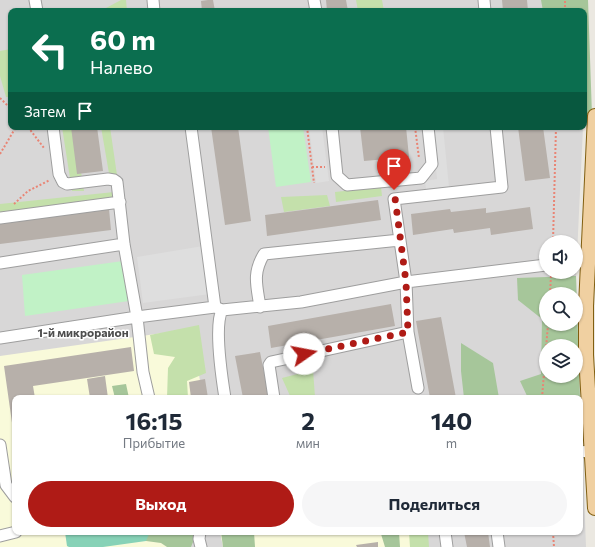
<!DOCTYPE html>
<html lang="ru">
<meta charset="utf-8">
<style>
body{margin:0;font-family:Commissioner,sans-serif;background:#f6f6f7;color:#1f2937;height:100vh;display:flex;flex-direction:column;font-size:15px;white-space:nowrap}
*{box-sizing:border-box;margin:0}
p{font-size:13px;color:#747a83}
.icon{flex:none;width:22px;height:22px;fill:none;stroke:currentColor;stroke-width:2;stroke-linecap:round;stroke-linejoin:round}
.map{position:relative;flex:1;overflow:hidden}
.panel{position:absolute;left:12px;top:395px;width:571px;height:140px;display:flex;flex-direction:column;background:#fff;border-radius:8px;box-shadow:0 1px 3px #0004}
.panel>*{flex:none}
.guide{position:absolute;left:8px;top:8px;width:579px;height:122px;border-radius:8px;box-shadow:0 1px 3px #0004;background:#0b6e4f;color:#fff;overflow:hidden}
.tools{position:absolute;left:539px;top:235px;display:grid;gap:8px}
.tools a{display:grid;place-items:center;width:44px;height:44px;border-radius:50%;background:#fff;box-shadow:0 1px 3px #0004;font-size:20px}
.pin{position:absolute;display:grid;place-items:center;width:34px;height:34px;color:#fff;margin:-41px -17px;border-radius:50% 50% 50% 0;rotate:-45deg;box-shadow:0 0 4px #0007}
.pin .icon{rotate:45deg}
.me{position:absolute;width:44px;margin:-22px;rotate:78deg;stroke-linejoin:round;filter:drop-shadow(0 0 3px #0008)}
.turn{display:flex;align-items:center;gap:14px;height:84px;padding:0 16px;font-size:18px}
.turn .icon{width:52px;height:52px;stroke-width:2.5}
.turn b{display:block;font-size:28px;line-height:34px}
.then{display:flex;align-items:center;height:38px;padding:0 16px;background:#0003;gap:8px;font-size:15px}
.eta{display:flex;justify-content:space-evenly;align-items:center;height:68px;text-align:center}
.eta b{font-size:24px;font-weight:700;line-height:28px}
.primary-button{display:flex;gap:8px;margin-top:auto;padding:8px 16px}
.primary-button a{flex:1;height:46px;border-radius:24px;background:#af1b16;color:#fff;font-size:16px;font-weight:700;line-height:46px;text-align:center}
.primary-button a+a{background:#f6f6f7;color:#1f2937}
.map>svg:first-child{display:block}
.residential{fill:#d8d7d7;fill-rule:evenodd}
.education{fill:#f9fada}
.grass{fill:#c4e0ab}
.forest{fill:#a6c69a;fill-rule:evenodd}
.park{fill:#c1f2c6}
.pitch{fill:#87d2b7}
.parking{fill:#dedede}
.building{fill:#b7b0aa}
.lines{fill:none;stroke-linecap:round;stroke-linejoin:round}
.minor-casing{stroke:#9e9e9e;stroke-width:13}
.major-casing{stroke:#815f10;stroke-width:16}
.path{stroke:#e98474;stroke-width:2;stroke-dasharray:2 2;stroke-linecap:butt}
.minor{stroke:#fff;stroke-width:11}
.major{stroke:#f0d0a1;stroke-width:14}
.route{stroke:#af1b16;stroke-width:7;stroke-dasharray:0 12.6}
.labels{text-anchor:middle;stroke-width:3;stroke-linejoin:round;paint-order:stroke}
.neighbourhood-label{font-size:12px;font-weight:bold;fill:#4d4d4d;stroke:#fff}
</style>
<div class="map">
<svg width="595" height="547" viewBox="0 0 595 547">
<rect width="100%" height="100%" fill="#ebe8e1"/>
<path class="residential" d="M 0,0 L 588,0 L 584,97 L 584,11 L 11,11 L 11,127 L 583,127 L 576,276 L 586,547 L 0,547 ZM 546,242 L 576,242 L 576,272 L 546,272 ZM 546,294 L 576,294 L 576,324 L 546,324 ZM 546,346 L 576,346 L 576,376 L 546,376 ZM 15,398 L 580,398 L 580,532 L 15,532 Z"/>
<path class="education" d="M 191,329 L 203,398 L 15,398 L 15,532 L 172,532 L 174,547 L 0,547 L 0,356 Z
M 220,532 L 419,532 L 421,547 L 223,547 Z"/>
<path class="grass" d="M 121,0 L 126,0 L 127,11 L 106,11 L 106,8 Z
M 356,0 L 382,0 L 384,11 L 358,11 Z
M 11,49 L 11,97 L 6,97 L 0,76 L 0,51 Z
M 62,127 L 74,127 L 84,191 L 72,191 Z
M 101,127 L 110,127 L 118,182 L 111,185 Z
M 381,187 L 382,196 L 336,202 L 335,192 Z
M 114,192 L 119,206 L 0,222 L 0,204 Z
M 327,195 L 330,206 L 284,212 L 281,197 Z
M 199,325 L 206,373 L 187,381 L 188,398 L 167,398 L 168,368 L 175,357 L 154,354 L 150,335 Z
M 313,370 L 315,397 L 291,398 L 282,378 Z
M 409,532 L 428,532 L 429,547 L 410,547 Z"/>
<path class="forest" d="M 541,0 L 588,0 L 592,115 L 584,114 L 584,11 L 543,11 Z
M 576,276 L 582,459 L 580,460 L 580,398 L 528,398 L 520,381 L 541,374 L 542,319 L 518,300 L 517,278 ZM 546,294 L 576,294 L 576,324 L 546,324 ZM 546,346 L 576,346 L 576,376 L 546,376 Z
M 461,343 L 493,363 L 499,398 L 464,398 L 461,371 Z
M 126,384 L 129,398 L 115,398 L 112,386 Z
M 144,532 L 197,532 L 191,547 L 167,547 L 161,543 L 146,541 Z
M 221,532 L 254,532 L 255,547 L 223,547 Z
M 386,532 L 399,532 L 400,547 L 385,547 L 381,534 Z"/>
<path class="park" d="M 268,127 L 303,127 L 311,182 L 276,187 Z
M 123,261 L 129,301 L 25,316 L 22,275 Z"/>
<path class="pitch" d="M 65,532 L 150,532 L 146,541 L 103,547 L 69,547 L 67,546 Z"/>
<path class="parking" d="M 309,127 L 322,127 L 329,181 L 316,183 Z
M 432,127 L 443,127 L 449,187 L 426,189 L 425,181 L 437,179 Z
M 203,246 L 210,294 L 143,303 L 137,257 Z"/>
<path class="building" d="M 208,0 L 213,0 L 215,11 L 202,11 L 201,1 Z
M 326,0 L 346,0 L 348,11 L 327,11 Z
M 502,0 L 527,0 L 528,11 L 503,11 Z
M 71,127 L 97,127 L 103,171 L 77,174 Z
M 211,127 L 238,127 L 251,221 L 225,225 Z
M 360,127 L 406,127 L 409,157 L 364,161 Z
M 518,127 L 543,127 L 550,178 L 525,181 Z
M 378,200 L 381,220 L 267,236 L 265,215 Z
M 530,207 L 533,229 L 491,235 L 490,228 L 454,233 L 453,229 L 413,235 L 411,214 L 450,209 L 451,212 L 486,208 L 486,213 Z
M 109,209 L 111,230 L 0,244 L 0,223 Z
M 391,304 L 395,326 L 271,348 L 268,326 Z
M 441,317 L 456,398 L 430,398 L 416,321 Z
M 131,347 L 134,371 L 33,386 L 35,398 L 15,398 L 14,437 L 4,366 Z
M 260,352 L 269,398 L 243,398 L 235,356 Z
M 105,376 L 108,398 L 90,398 L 87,379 Z
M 205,379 L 208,398 L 191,398 L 189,382 Z
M 464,532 L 488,532 L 490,547 L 467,547 Z
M 378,542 L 378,547 L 357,547 L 356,545 Z"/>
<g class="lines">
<defs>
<path id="minor" d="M 35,0 L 37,11
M 153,0 L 154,11
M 314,0 L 316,11
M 484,0 L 485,11
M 53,127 L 59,174 L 63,182 L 67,184 L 108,179 L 114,180 L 117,182 L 124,244 L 137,317 L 143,372 L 149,398
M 191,127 L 215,307
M 332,127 L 337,176 L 347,185 L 421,178 L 432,164 L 428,127
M 0,218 L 120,202
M 576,262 L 588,261
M 0,263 L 124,244
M 260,307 C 257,286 252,274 264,254 L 400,240
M 222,310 C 214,326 222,379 225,398
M 0,338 L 137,317 L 215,307 L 222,310 L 301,302 L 406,282 L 546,265
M 418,388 L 408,332 L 406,282 L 394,199 L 502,187 L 496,127
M 274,398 L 269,365 L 271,362 L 408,332
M 0,445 L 6,485 L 15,497
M 580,452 L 591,451
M 200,532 L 199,539 L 201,547
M 445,532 L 447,547
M 497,532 L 499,547
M 0,536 L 16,532"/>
<path id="major" d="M 595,116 L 586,306 L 586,355 L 595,508"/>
</defs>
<use href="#minor" class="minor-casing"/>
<use href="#major" class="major-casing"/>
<path class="path" d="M 565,11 L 565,0
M 0,98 L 11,109
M 28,127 L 44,148
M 307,127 L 314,183
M 415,127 L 419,158
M 0,154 L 16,127
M 391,163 L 392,170
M 312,167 L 325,167
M 14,204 L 28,191 L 50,180
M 553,242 L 556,127
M 550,294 L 551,275
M 542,398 L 548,324
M 553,532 L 554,547"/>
<use href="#minor" class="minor"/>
<use href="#major" class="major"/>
</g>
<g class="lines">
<path class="route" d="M 304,354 L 408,332 L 406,282 L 394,190"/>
</g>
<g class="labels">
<g class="neighbourhood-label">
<text x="83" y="337">1-й микрорайон</text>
</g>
</g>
</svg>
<div class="tools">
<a><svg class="icon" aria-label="sound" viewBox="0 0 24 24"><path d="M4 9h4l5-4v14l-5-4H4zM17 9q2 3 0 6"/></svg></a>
<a><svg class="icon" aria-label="search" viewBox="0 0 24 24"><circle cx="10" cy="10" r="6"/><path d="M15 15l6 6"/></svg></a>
<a><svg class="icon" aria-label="layers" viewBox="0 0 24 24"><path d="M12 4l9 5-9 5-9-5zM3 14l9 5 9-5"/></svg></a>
</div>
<div class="pin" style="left:394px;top:190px;background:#d93025"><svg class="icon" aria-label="arrive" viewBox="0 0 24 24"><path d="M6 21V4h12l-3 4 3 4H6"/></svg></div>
<svg class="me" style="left:304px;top:354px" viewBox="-20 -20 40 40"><circle r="19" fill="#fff"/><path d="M0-13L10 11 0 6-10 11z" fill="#af1b16"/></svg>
<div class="guide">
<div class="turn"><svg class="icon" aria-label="left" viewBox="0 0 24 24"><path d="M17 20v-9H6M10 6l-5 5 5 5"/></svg><div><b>60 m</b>Налево</div></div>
<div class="then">Затем<svg class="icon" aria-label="arrive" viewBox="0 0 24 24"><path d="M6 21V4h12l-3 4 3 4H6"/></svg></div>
</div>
<section class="panel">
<div class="eta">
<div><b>16:15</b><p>Прибытие</p></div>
<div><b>2</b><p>мин</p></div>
<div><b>140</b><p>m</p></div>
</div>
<div class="primary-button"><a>Выход</a><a>Поделиться</a></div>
</section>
</div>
